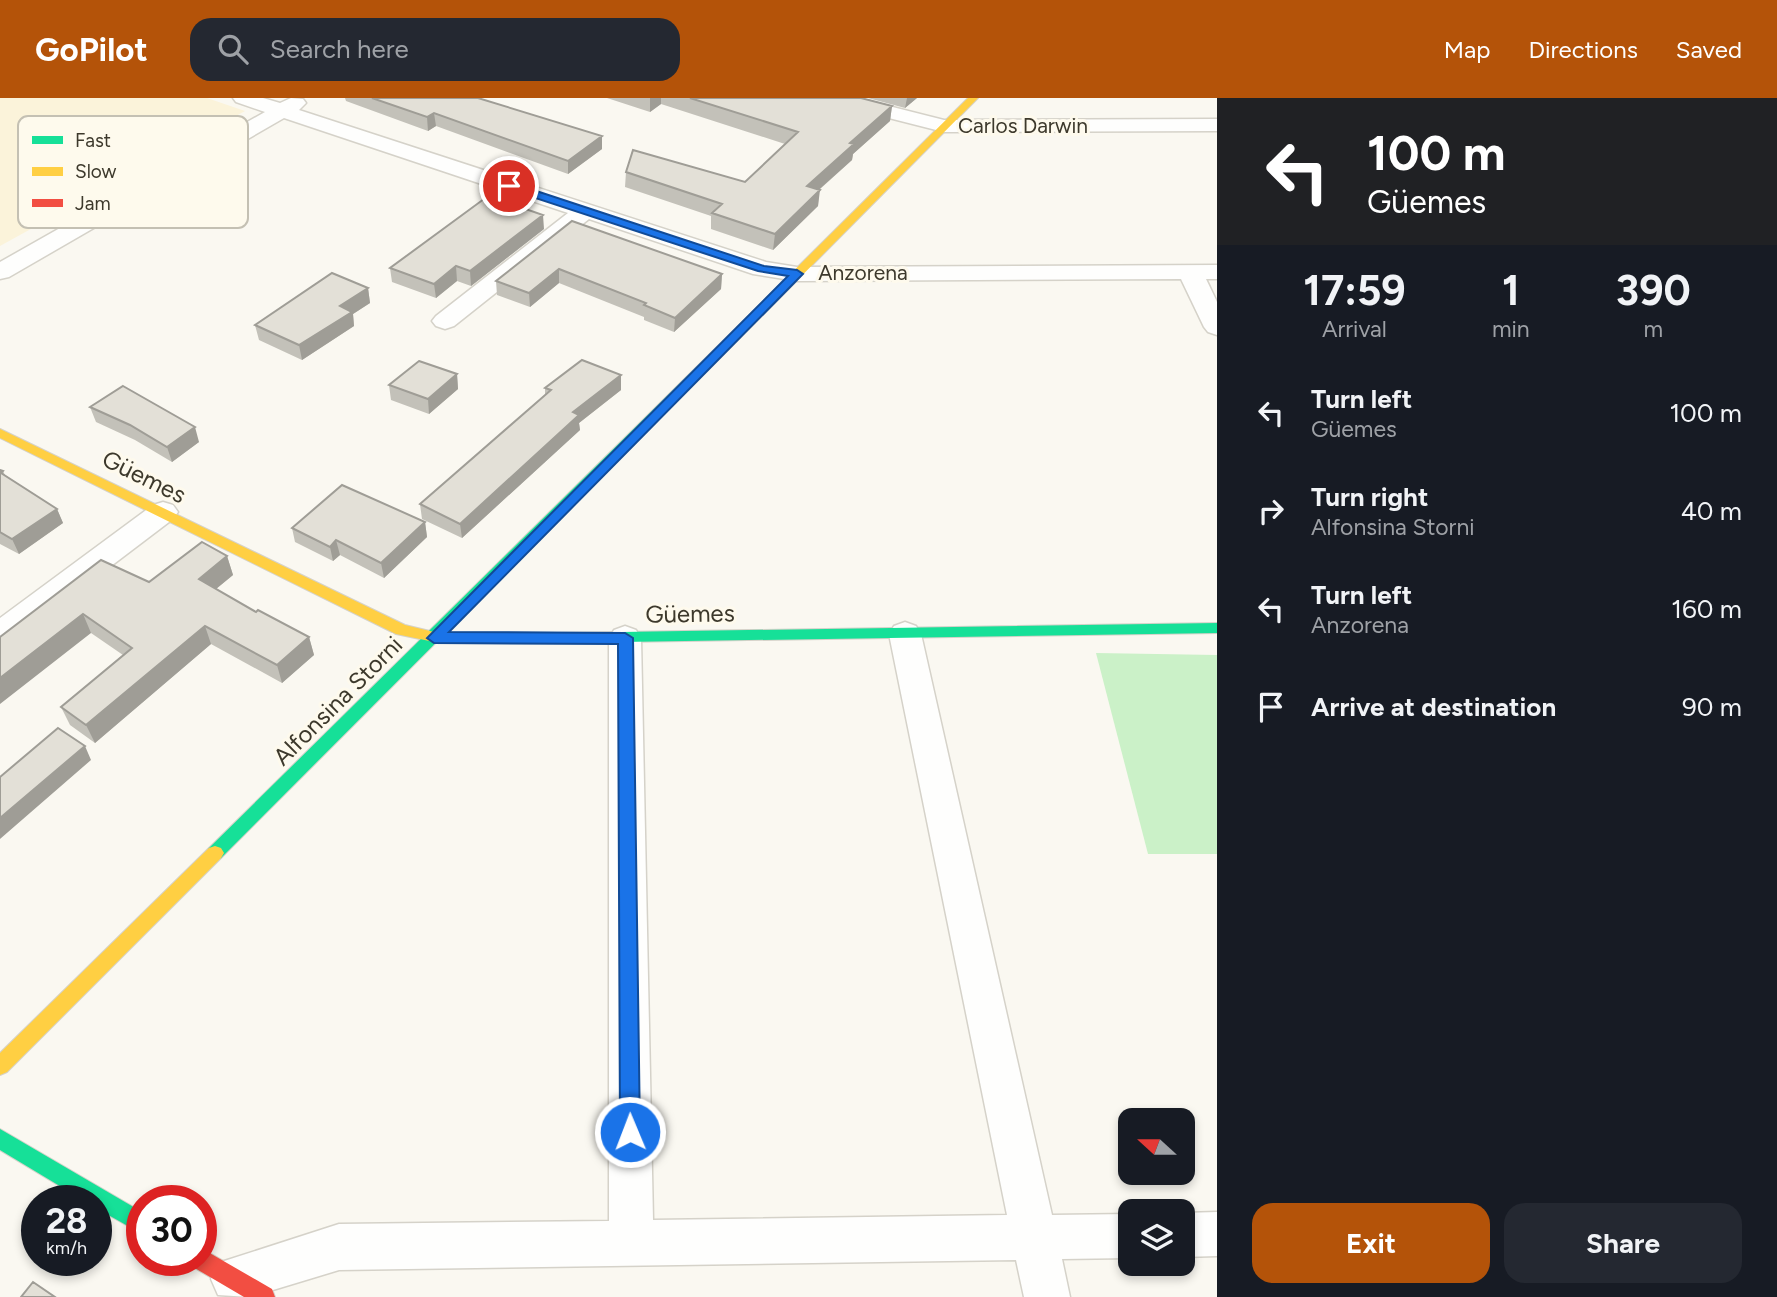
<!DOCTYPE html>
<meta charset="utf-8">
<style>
body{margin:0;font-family:Figtree,sans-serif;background:#242831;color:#f1f3f6;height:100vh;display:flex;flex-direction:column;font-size:26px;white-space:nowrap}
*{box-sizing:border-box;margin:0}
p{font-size:23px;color:#9ea1a6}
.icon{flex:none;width:38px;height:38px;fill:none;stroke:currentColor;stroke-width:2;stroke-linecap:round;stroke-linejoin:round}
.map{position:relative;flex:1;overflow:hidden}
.side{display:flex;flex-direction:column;background:#171b24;width:560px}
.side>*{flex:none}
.hud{background:#202124;color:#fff;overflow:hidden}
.needle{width:46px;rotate:291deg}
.tools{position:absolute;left:1118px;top:1010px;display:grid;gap:14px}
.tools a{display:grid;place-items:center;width:77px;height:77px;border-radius:14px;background:#171b24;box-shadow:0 4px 10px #0003;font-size:35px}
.speed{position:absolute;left:21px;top:1087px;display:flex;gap:14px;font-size:35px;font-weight:700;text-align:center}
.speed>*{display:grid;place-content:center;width:91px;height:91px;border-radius:50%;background:#171b24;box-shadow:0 4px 10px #0003;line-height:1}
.speed small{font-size:18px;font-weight:400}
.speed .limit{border:10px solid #d22;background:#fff;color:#111}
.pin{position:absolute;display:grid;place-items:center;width:60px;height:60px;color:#fff;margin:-30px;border:4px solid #fff;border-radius:50%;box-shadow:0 2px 7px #0007}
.me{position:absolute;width:77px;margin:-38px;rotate:359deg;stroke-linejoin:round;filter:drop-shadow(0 0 5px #0008)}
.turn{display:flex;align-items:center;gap:24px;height:147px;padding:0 35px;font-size:32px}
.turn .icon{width:91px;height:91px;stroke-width:2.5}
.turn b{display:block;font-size:49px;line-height:60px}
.eta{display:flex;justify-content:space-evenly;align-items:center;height:119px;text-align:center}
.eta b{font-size:42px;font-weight:700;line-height:49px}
.primary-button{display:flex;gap:14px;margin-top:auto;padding:14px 35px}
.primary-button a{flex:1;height:80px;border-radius:21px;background:#b45309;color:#fff;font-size:28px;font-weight:700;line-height:80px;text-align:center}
.primary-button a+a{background:#242831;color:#f1f3f6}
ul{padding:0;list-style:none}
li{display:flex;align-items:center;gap:21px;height:98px;padding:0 35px}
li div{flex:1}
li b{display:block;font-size:26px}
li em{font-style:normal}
header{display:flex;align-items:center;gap:42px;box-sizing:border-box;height:98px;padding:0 35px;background:#b45309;color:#fff}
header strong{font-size:33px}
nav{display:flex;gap:38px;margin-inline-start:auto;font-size:24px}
.search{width:490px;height:63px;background:#242831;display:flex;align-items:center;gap:18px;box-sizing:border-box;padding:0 24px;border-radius:21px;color:#9ea1a6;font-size:26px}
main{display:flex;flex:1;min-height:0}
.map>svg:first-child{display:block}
.built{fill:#fbf3da}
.green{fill:#cbf1c8}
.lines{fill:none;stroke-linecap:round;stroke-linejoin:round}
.street-casing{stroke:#d5d2c9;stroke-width:3}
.fast-casing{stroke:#d5d2c9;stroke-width:2}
.slow-casing{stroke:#d5d2c9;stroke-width:2}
.jam-casing{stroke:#d5d2c9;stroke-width:2}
.street{fill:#fefefd;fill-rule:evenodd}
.fast{fill:#16e098;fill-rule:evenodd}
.slow{fill:#ffcf43;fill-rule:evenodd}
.jam{fill:#f24e42;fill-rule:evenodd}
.wall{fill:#c3c1b9}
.shaded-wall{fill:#9f9d96}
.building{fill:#e3e0d7;stroke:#9f9d96;stroke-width:2}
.route{fill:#1a73e8;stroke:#114b97;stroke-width:2}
.labels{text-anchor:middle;stroke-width:6;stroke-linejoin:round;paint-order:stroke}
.far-street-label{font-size:21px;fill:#3d392c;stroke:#fefaed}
.street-label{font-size:24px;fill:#3d392c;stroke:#fefaed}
.key{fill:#fefaed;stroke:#c4c0b3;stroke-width:2}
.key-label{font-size:19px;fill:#3d392c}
</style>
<header>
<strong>GoPilot</strong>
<div class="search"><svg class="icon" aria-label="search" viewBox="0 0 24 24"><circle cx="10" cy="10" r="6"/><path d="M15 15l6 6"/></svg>Search here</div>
<nav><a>Map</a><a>Directions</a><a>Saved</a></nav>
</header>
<main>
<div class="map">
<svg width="1217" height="1199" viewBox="0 0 1217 1199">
<rect width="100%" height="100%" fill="#faf8f1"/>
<path class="built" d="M 0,0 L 207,0 L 245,13 L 0,148 Z"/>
<path class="green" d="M 1096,555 L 1217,557 L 1217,756 L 1148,756 Z"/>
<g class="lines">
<defs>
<path id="street" d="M 233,0 L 263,0 L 280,5 L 291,0 L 303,1 L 306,5 L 299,12 L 766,164 L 797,169 L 1217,167 L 1217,181 L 1206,181 L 1217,204 L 1217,237 L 1208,234 L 1204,229 L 1181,181 L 797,183 L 753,176 L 589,121 L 454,228 L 445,231 L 436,228 L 432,223 L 436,218 L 568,115 L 284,20 L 9,179 L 0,181 L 0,164 L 265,14 L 236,4 Z
M 823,0 L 857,0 L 944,22 L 1217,21 L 1217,33 L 944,34 L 826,4 Z
M 163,404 L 173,407 L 178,414 L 173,421 L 11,544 L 0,548 L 0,520 L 153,407 Z
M 905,524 L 916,528 L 921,536 L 1052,1117 L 1130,1116 L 1130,1160 L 1062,1161 L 1070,1199 L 1024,1199 L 1016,1162 L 339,1172 L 250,1199 L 218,1197 L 211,1181 L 218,1165 L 339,1126 L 609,1123 L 609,540 L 614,532 L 625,528 L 636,532 L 641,540 L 653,1122 L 1007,1117 L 889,536 L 894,528 Z
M 1217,1114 L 1217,1158 L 1183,1159 L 1183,1115 Z"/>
<path id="fast" d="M 732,237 L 738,241 L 736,244 L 221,760 L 215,762 L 209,760 L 206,755 L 209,750 L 728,238 Z
M 1217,525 L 1217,535 L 558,545 L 550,540 L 558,535 Z
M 0,1031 L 142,1114 L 142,1136 L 96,1110 L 96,1102 L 83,1102 L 0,1052 Z"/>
<path id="slow" d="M 968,0 L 978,0 L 736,244 L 728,244 L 728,238 Z
M 0,331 L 405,527 L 434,534 L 558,535 L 566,540 L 558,545 L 434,544 L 396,536 L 0,340 Z
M 215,748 L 221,750 L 224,755 L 221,760 L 7,974 L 0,977 L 0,955 L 209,750 Z"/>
<path id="jam" d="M 201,1150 L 272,1191 L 275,1199 L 244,1199 L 193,1169 L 191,1162 L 201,1162 Z"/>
</defs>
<use href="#street" class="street-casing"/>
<use href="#fast" class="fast-casing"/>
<use href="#slow" class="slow-casing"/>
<use href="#jam" class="jam-casing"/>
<use href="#street" class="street"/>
<use href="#fast" class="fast"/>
<use href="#slow" class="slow"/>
<use href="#jam" class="jam"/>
</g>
<path class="wall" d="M 345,0 L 478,0 L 602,38 L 602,51 L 568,76 L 436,28 L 428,33 L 346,3 Z
M 607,0 L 861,0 L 892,8 L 890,23 L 853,56 L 852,62 L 819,92 L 818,108 L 773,152 L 711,131 L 711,118 L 625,89 L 626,74 L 745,84 L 785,46 L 661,6 L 650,14 Z
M 868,0 L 917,0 L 905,10 Z
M 572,123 L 722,176 L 721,191 L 674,234 L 644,222 L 644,219 L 559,185 L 530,209 L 497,197 L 496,183 Z
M 544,131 L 471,188 L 457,183 L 436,200 L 392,184 L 390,170 Z
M 368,190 L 370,205 L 353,216 L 354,228 L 302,262 L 259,242 L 255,227 Z
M 457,276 L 458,291 L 429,316 L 391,302 L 389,287 Z
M 621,277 L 621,292 L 579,325 L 580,332 L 462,440 L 422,421 L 420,406 L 545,297 L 545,290 Z
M 90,309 L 199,344 L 172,364 L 135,342 L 96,324 Z
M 0,372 L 3,373 L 5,377 L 57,411 L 63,425 L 19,456 L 0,446 Z
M 425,424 L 427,439 L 384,480 L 340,457 L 333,463 L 295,444 L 292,430 Z
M 227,458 L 233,477 L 216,491 L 256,514 L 309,539 L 314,557 L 282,585 L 211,546 L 95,645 L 70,627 L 61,609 L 123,557 L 91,535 L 0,539 L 149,484 Z"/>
<path class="shaded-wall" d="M 650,0 L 661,0 L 661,6 L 650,14 Z
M 907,0 L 917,0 L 905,10 Z
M 892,8 L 890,23 L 853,56 L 852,62 L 805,104 L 807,88 L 850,45 Z
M 434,15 L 436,28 L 428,33 L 427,19 Z
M 602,38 L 602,51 L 568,76 L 568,63 Z
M 820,92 L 818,108 L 773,152 L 775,136 Z
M 543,117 L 544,131 L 471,188 L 470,173 Z
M 456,168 L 457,183 L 436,200 L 434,186 Z
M 559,171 L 559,185 L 530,209 L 529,195 Z
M 722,176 L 721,191 L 674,234 L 675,220 Z
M 368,190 L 370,205 L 353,216 L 354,228 L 302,262 L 299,247 L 340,208 Z
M 457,276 L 458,291 L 429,316 L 428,301 Z
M 621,277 L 621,292 L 579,325 L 580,332 L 462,440 L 460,426 L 573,314 Z
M 195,329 L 199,344 L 172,364 L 167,349 Z
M 57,411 L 63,425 L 19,456 L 12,441 Z
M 425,424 L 427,439 L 384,480 L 381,465 Z
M 336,442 L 340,457 L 333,463 L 330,449 Z
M 227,458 L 233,477 L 205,500 L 199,481 Z
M 83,516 L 91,535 L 0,606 L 0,580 Z
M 205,528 L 211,546 L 95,645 L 86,627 Z
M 309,539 L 314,557 L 282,585 L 277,567 Z
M 85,648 L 91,662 L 0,741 L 0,720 Z"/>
<path class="building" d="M 372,0 L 478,0 L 602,38 L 568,63 L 434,15 L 427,19 Z
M 690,0 L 861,0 L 892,8 L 850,45 L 854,46 L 807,88 L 820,92 L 775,136 L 712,115 L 722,106 L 626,74 L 633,52 L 745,84 L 798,34 Z
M 488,98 L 543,117 L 470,173 L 456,168 L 434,186 L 390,170 Z
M 572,123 L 722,176 L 675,220 L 644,207 L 646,205 L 559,171 L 529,195 L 496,183 Z
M 332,175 L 368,190 L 340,208 L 352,214 L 299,247 L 255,227 Z
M 582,262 L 621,277 L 573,314 L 579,317 L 460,426 L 420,406 L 551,292 L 545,290 Z
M 419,263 L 457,276 L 428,301 L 389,287 Z
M 123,288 L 195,329 L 167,349 L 130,327 L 90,309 Z
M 0,372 L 3,373 L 1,375 L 57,411 L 12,441 L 0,434 Z
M 342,387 L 425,424 L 381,465 L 336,442 L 330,449 L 292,430 Z
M 202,444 L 227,458 L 199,481 L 256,514 L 258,512 L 309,539 L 277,567 L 205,528 L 86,627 L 61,609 L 132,550 L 83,516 L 0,580 L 0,539 L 101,462 L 149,484 Z
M 58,630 L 85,648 L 0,720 L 0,679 Z
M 33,1184 L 55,1199 L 21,1199 Z"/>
<path class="route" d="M 509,84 L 764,168 L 797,172 L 803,176 L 449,534 L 625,535 L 633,540 L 640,1034 L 637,1041 L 630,1044 L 623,1041 L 620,1034 L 618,546 L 434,545 L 427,540 L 788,178 L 758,173 L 505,90 L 504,88 Z"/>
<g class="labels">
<g class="far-street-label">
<text x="1023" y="35">Carlos Darwin</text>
<text x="863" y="182">Anzorena</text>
</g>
<g class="street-label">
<text transform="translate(144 379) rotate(26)" y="8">Güemes</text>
<text transform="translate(690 516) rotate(-1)" y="8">Güemes</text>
<text transform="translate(338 603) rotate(-45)" y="8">Alfonsina Storni</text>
</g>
</g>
<rect x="18" y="18" width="230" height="112" rx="10" class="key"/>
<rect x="32" y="38" width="31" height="8" fill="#16e098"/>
<rect x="32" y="69" width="31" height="9" fill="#ffcf43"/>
<rect x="32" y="101" width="31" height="8" fill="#f24e42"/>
<g class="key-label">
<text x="75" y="49">Fast</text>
<text x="75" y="80">Slow</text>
<text x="75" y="112">Jam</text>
</g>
</svg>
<div class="tools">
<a><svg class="needle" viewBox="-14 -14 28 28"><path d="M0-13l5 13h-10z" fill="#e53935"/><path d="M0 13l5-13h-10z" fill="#9ea1a6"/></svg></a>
<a><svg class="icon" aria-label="layers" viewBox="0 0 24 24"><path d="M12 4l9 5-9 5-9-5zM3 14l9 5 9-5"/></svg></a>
</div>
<div class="speed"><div>28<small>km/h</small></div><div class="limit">30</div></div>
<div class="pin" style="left:509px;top:88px;background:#d93025"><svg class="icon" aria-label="arrive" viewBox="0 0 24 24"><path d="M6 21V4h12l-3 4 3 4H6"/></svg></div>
<svg class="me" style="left:630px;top:1034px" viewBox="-20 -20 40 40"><circle r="17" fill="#1a73e8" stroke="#fff" stroke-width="3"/><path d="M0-11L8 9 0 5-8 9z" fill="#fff"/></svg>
</div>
<section class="side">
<div class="hud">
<div class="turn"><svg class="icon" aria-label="left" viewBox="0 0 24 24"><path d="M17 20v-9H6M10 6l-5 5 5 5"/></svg><div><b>100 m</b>Güemes</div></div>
</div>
<div class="eta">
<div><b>17:59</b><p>Arrival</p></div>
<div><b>1</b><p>min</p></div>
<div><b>390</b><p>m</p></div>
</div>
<ul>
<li><svg class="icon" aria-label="left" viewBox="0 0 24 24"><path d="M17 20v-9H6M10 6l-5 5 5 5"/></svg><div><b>Turn left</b><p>Güemes</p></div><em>100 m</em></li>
<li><svg class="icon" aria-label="right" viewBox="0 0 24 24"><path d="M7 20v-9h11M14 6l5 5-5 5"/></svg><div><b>Turn right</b><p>Alfonsina Storni</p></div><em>40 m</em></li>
<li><svg class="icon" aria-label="left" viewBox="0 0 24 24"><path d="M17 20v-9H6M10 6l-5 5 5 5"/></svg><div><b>Turn left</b><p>Anzorena</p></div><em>160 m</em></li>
<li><svg class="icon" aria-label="arrive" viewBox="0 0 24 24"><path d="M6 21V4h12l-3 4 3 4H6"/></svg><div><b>Arrive at destination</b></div><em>90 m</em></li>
</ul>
<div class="primary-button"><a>Exit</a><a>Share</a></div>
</section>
</main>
